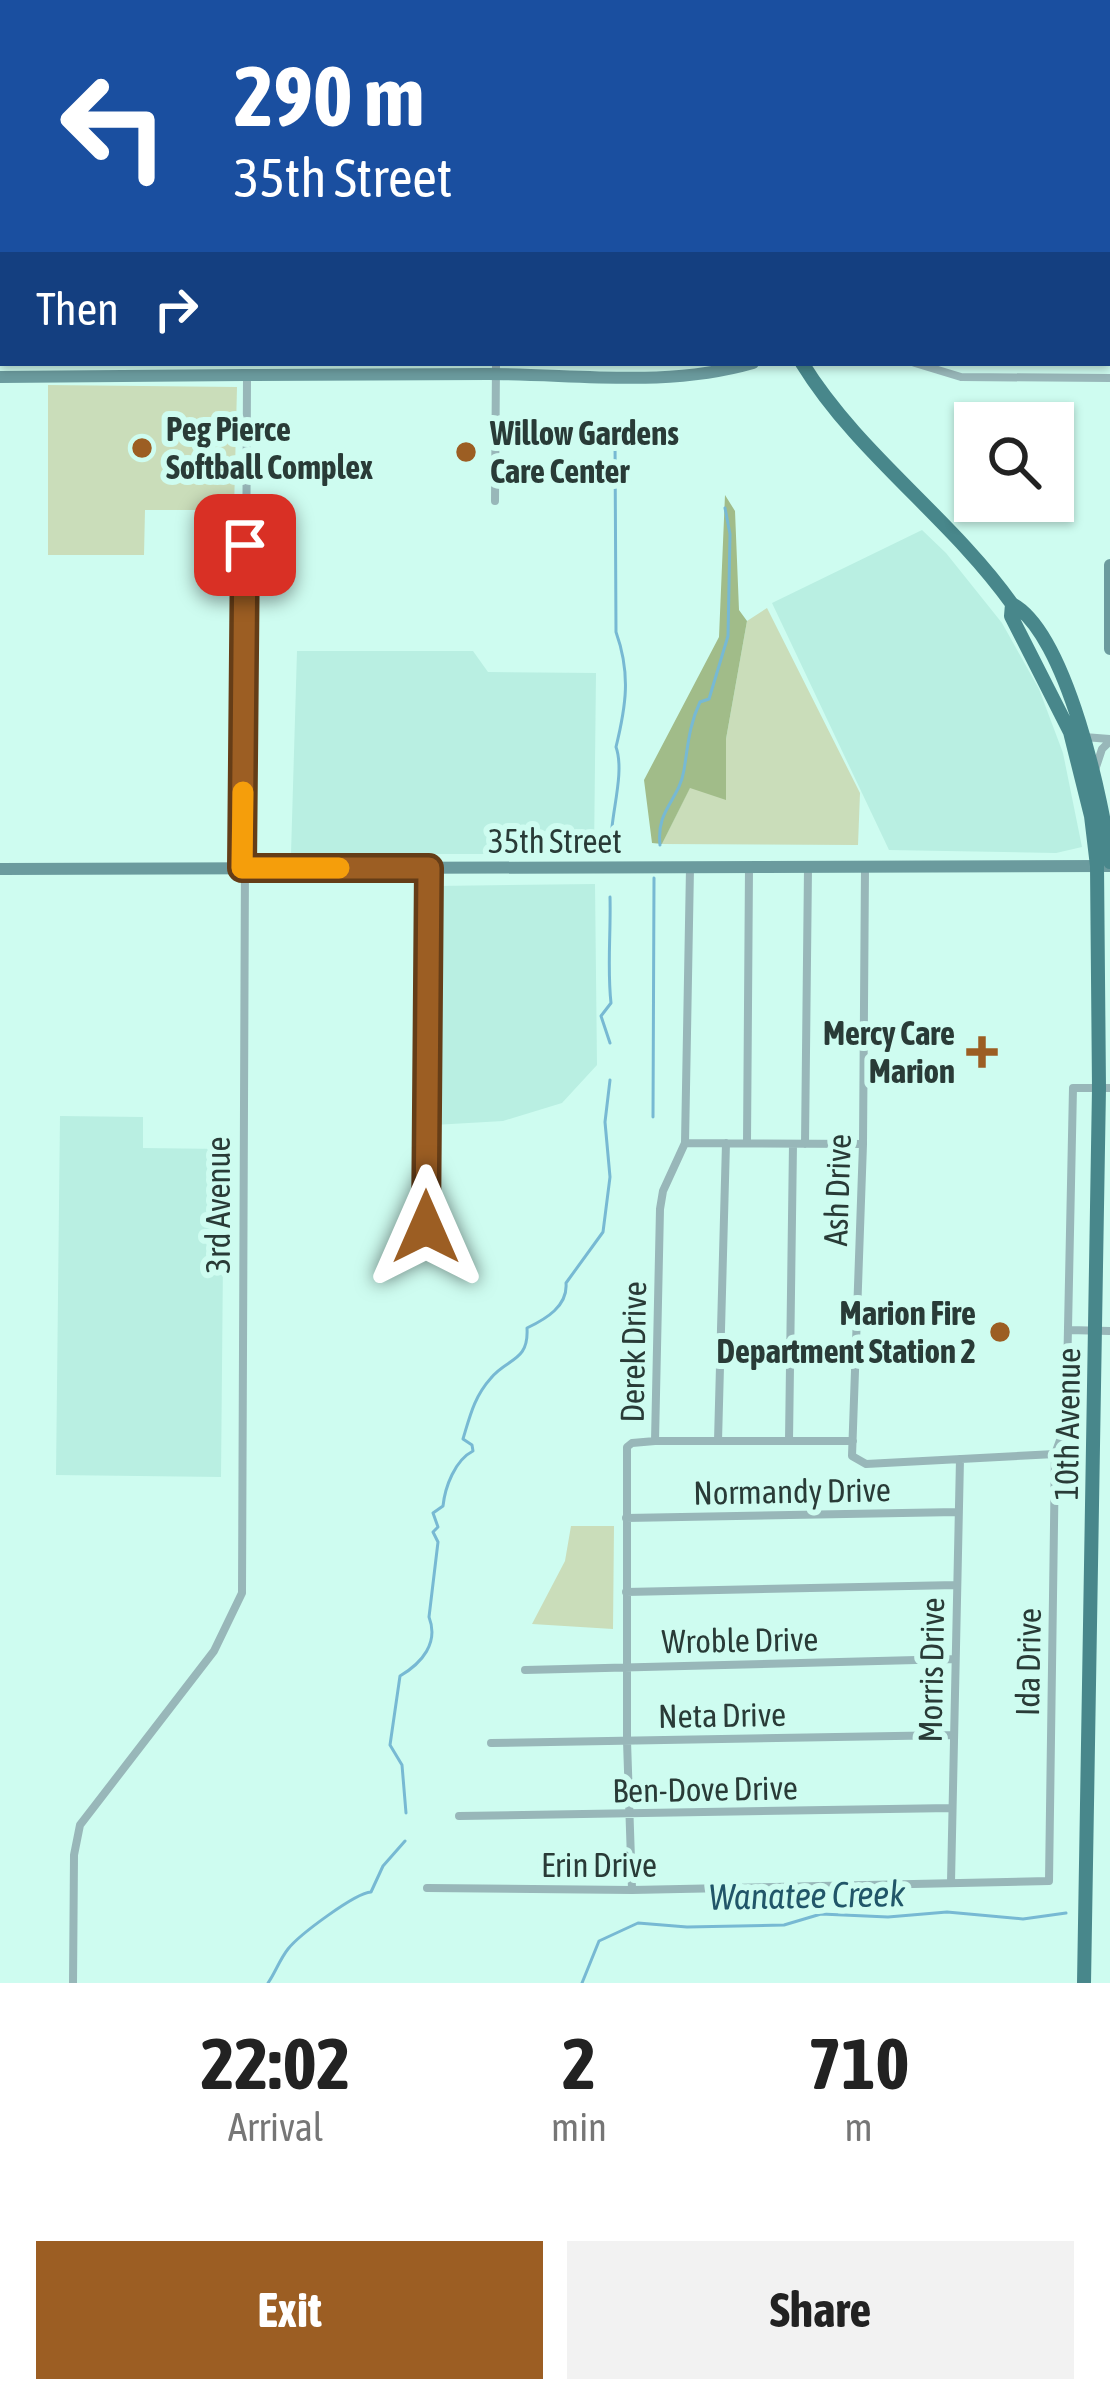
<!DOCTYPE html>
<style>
body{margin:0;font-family:"Asap Condensed",sans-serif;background:#f2f2f2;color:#222;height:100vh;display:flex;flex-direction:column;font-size:45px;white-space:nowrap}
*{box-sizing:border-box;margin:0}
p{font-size:39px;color:#767676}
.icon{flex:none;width:66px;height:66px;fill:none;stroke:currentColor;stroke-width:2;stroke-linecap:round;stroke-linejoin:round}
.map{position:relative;height:1983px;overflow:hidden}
.sheet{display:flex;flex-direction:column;background:#fff;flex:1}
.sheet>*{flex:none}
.guide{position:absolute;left:0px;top:0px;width:1110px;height:366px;box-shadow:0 3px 9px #0004;background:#1a4fa0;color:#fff;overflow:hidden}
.fabs{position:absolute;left:954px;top:402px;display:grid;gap:24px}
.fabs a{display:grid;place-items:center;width:120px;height:120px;border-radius:0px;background:#fff;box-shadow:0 3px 9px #0004;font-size:60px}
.pin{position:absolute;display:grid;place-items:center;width:102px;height:102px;color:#fff;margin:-51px;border-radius:24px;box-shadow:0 6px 18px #0006}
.me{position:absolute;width:132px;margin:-66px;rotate:0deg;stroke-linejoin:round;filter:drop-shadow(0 0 9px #0008)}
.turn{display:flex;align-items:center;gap:42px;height:252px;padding:0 36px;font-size:54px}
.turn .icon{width:156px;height:156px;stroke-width:2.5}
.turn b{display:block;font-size:84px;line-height:102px}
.then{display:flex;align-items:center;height:114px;padding:0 36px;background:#0003;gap:24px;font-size:45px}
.eta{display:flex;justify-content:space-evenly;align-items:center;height:204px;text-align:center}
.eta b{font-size:72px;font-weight:700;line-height:84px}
.primary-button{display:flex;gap:24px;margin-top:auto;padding:24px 36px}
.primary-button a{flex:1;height:138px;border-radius:0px;background:#9c5e23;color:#fff;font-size:48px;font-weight:700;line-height:138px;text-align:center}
.primary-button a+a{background:#f2f2f2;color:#222}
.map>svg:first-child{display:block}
.built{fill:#b9efe2}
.green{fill:#caddba}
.forest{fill:#a1bc89}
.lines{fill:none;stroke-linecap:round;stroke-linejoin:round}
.stream{stroke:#77b9d3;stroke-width:3}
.street{stroke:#98b7b9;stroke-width:8}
.secondary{stroke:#6b9b9e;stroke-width:12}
.primary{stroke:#48878b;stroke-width:14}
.route-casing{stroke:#653d17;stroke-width:30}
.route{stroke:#9c5e23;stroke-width:21}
.slow{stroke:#f59e0b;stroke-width:21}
.poi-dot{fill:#9c5e23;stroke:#cefcf0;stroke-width:4.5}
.labels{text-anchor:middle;stroke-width:12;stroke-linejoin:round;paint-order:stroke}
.poi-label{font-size:33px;font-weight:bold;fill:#293b37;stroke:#cefcf0;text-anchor:start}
.street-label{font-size:33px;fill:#293b37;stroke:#cefcf0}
.water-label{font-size:36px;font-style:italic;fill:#215669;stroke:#cefcf0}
</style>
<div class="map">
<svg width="1110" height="1983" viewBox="0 0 1110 1983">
<rect width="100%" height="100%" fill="#cefcf0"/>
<path class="built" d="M 922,530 L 946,553 L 1002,623 L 1039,689 L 1063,753 L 1082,847 L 1056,853 L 889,850 L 772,603 Z
M 297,651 L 473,651 L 488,672 L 596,673 L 594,854 L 291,854 Z
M 595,884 L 597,1065 L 562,1103 L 503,1121 L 434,1125 L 436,886 Z
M 60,1116 L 143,1117 L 143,1148 L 224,1149 L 221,1477 L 56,1475 Z"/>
<path class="green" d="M 48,385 L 237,387 L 234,510 L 145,510 L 144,555 L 48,555 Z
M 767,608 L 860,793 L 858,845 L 662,844 L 690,787 L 726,799 L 726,739 L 747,621 Z
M 571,1526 L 614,1526 L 613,1629 L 532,1624 L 565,1561 Z"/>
<path class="forest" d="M 725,495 L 735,511 L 739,610 L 747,621 L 726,739 L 726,800 L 690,788 L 662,844 L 652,843 L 644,780 L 719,637 Z"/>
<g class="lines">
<path class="stream" d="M 611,841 C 611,814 625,772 616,747 C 626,706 631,674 616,632 L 615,437
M 660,845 C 656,809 679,801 684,770 C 688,746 689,725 700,702 L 709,699 L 728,636 L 730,534 L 725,508
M 610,897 C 611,934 607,967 611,1003 L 601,1016 L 610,1043
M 653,1117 L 654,878
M 406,1813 L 402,1765 L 390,1745 L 400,1676 C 422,1663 439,1643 429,1617 L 438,1542 L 433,1532 L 438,1527 L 433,1513 L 443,1506 C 445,1487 455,1460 473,1451 L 472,1445 L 463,1439 C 470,1416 474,1397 491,1378 C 507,1358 529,1362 527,1328 C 546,1319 568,1306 566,1283 L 603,1232 L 610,1177 L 605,1122 L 610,1080
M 268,1983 C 275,1973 280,1959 288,1949 C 299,1935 355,1893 371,1892 L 383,1866 L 405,1841
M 582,1983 L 599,1941 L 638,1923 L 687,1927 L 784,1925 L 821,1914 L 888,1917 L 947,1912 L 1023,1919 L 1066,1913"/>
<path class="street" d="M 164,0 L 165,3
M 275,0 L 275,3
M 7,3 L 7,0
M 382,3 L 382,0
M 497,3 L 497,0
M 856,3 L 856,0
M 0,173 L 3,98
M 1107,262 L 1110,262
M 0,276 L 3,276
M 915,363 L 961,377 L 1110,378
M 495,501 L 496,363
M 1084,737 L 1110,739
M 1095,770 L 1102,749 L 1110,741
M 865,868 L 863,1144 L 852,1456 L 866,1464 L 1055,1454
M 685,1143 L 863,1144
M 747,1143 L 749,868
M 805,1144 L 808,868
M 426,1227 L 429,868
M 1068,1330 L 1110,1331
M 655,1441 L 660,1209 L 663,1191 L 685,1143 L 690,868
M 718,1441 L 726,1143
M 789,1441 L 793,1144
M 626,1518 L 958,1512
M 626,1592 L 957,1585
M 525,1670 L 955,1659
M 491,1743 L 954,1735
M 459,1816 L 952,1808
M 951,1882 L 960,1459
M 427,1888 L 632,1890 L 1049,1881 L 1055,1454 L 1066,1424 L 1073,1088 L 1110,1088
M 632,1889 L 627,1741 L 627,1447 L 632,1443 L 655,1441 L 853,1441
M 73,1983 L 74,1855 L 80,1825 L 214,1651 L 242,1593 L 247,376"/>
<path class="secondary" d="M 0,377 C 163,375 325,375 488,374 C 577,374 666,388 753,363
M 1110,565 L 1110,649
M 0,869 L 1110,866"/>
<path class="primary" d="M 714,0 L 715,3
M 731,0 L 732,3
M 802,363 C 858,454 950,517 1012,604 C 1066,632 1104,804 1110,862
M 1012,604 L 1011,616 L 1070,732 L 1091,816 L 1097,866 L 1099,1088 L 1084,1983"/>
</g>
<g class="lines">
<defs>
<path id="route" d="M 245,545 L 242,868 L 429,868 L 426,1227"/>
</defs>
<use href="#route" class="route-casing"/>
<use href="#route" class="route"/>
<path class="slow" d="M 243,792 L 242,868 L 339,868"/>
</g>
<g class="poi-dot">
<circle cx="142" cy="448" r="12"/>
<circle cx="466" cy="452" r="12"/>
<path d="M976 1034h12v12h12v12h-12v12h-12v-12h-12v-12h12z"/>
<circle cx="1000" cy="1332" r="12"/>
</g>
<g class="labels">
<g class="poi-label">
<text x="166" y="441">Peg Pierce<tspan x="166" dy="38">Softball Complex</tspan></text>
<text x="490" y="445">Willow Gardens<tspan x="490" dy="38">Care Center</tspan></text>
<text x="955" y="1045" text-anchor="end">Mercy Care<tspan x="955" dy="38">Marion</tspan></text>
<text x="976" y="1325" text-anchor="end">Marion Fire<tspan x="976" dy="38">Department Station 2</tspan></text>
</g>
<g class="street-label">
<text x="555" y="853">35th Street</text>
<text transform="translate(837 1190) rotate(-88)" y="12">Ash Drive</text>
<text transform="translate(218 1205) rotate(-90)" y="12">3rd Avenue</text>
<text transform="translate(633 1352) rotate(-89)" y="12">Derek Drive</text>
<text transform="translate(1067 1424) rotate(-89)" y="12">10th Avenue</text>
<text transform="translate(792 1491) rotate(-1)" y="12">Normandy Drive</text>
<text transform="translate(740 1640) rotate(-1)" y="12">Wroble Drive</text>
<text transform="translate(1028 1662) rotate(-89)" y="12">Ida Drive</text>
<text transform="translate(931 1670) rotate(-89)" y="12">Morris Drive</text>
<text transform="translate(722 1715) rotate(-1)" y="12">Neta Drive</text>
<text transform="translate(705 1789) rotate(-1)" y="12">Ben-Dove Drive</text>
<text x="599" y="1877">Erin Drive</text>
</g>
<g class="water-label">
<text transform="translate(807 1895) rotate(-1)" y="13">Wanatee Creek</text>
</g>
</g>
</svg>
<div class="fabs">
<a><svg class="icon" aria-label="search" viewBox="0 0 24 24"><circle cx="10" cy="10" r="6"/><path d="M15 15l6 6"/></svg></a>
</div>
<div class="pin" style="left:245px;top:545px;background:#d93025"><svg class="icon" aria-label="arrive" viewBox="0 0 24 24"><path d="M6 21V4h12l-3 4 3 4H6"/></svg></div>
<svg class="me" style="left:426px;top:1227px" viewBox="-20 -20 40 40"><path d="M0-17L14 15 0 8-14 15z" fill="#9c5e23" stroke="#fff" stroke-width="4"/></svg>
<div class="guide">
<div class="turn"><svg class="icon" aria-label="left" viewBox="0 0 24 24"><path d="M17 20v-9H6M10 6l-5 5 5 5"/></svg><div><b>290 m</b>35th Street</div></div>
<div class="then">Then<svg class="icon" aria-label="right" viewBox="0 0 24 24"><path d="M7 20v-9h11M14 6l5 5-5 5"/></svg></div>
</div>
</div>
<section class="sheet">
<div class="eta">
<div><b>22:02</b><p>Arrival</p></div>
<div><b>2</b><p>min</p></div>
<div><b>710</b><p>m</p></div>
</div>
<div class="primary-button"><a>Exit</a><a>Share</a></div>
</section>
